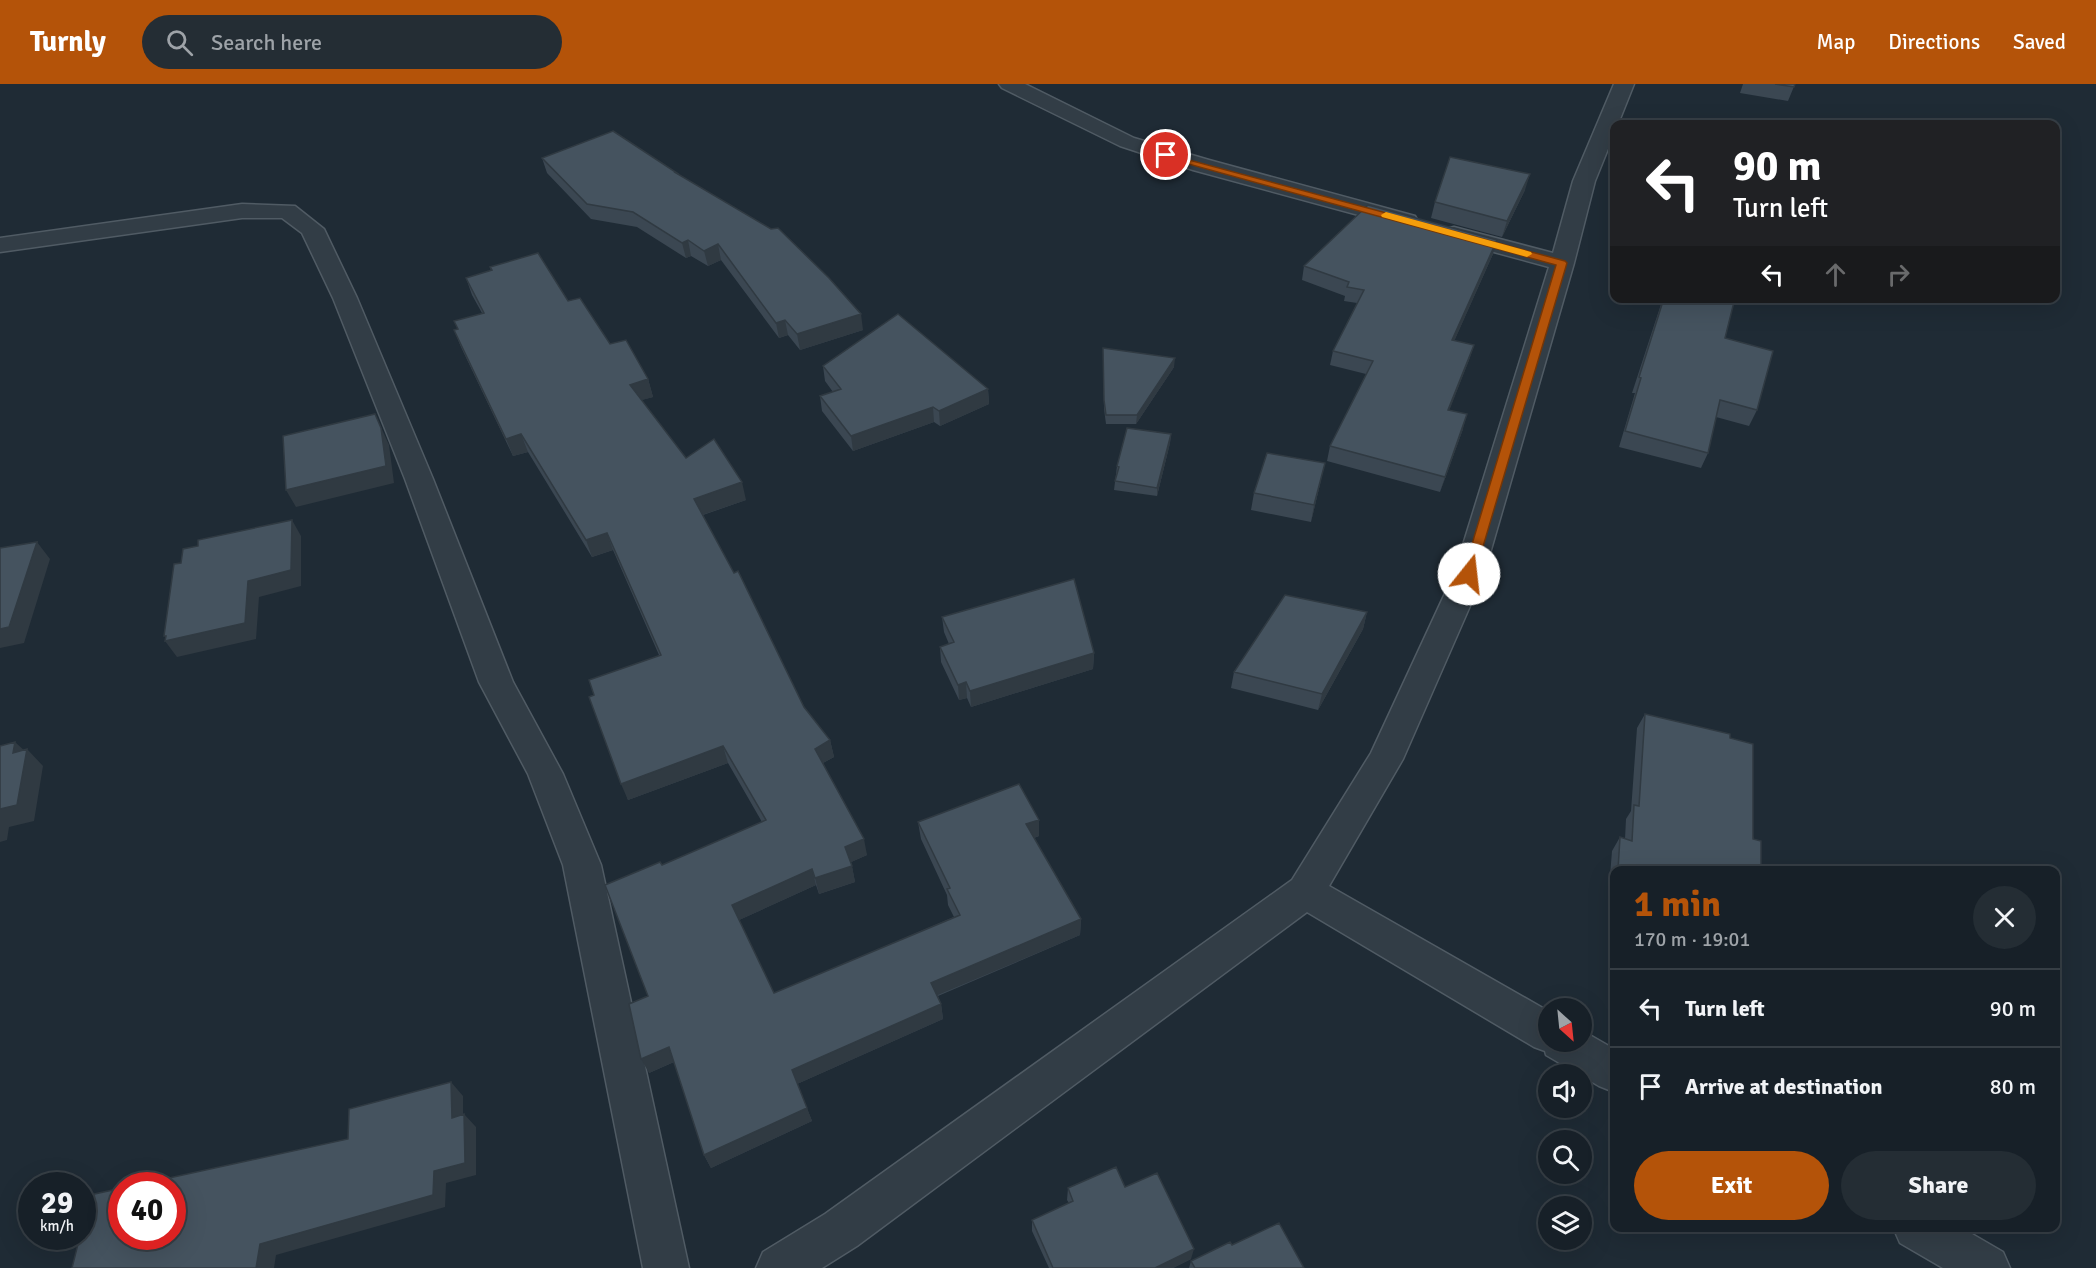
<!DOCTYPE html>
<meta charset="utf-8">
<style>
body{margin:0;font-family:Signika,sans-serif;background:#242d34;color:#f1f3f6;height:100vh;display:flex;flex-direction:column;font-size:22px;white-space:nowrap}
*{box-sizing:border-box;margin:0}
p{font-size:20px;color:#9ea3a8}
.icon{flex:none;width:33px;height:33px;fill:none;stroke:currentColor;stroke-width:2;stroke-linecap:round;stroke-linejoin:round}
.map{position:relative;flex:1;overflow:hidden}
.details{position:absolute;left:1610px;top:782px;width:450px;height:366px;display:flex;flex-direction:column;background:#172028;border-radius:12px;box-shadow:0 6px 24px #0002,0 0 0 2px #363e45}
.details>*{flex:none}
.top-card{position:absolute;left:1610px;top:36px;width:450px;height:183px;border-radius:12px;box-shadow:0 6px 24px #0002,0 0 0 2px #363e45;background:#202124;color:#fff;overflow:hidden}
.needle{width:39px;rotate:153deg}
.fabs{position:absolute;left:1538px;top:914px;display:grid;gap:12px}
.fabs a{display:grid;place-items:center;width:54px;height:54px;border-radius:50%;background:#172028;box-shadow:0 6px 24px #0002,0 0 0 2px #363e45;font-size:30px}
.speed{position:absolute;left:18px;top:1088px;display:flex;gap:12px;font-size:30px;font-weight:700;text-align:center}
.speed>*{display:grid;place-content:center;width:78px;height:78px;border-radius:50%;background:#172028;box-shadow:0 6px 24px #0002,0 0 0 2px #363e45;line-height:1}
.speed small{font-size:15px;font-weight:400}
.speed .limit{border:9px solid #d22;background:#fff;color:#111}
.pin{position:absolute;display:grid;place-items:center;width:51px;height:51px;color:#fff;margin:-26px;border:3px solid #fff;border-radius:50%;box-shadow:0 2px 6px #0007}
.me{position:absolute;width:66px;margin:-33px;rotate:16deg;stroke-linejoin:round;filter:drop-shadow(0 0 4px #0008)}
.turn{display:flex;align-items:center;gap:21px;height:126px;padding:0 24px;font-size:27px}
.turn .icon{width:78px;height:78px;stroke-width:2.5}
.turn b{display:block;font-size:42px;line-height:51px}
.lanes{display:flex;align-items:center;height:57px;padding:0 24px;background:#0003;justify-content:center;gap:30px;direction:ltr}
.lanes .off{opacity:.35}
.round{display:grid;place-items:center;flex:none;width:63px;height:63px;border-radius:32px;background:#242d34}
.headline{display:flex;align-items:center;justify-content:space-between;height:102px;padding:0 24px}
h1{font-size:36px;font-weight:700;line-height:45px;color:#b45309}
.action{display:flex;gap:12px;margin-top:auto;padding:12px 24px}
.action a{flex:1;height:69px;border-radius:36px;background:#b45309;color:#fff;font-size:24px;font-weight:700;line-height:69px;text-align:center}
.action a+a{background:#242d34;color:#f1f3f6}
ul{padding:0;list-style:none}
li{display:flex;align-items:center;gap:18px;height:78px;padding:0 24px;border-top:2px solid #363e45}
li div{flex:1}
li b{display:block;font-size:22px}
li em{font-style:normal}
header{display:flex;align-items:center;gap:36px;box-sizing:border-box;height:84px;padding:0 30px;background:#b45309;color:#fff}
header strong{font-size:28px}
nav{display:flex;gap:33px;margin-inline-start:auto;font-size:21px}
.search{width:420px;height:54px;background:#242d34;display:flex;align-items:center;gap:15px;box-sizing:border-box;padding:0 21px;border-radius:33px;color:#9ea3a8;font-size:22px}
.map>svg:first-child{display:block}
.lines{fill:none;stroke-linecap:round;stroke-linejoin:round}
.minor-casing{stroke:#505b64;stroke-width:3}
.minor{fill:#323d46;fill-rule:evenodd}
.wall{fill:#3b4752}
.shaded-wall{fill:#303a42}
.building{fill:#45535f;stroke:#303a42;stroke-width:1.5}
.route{fill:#b45309;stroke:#753606;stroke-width:1.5}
.slow{fill:#f59e0b}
</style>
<header>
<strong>Turnly</strong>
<div class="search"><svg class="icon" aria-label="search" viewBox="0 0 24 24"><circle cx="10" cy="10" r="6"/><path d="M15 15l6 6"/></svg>Search here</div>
<nav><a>Map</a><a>Directions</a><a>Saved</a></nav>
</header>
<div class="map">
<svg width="2096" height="1184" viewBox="0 0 2096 1184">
<rect width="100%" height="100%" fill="#1f2b35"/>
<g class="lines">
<defs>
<path id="minor" d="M 999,0 L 1025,0 L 1134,54 L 1209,76 L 1415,132 L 1418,137 L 1415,142 L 1407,144 L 1399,142 L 1193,86 L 1120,62 L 1002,4 Z
M 1614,0 L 1634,0 L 1618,40 L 1614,40 L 1614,50 L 1595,97 L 1574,179 L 1484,490 L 1403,675 L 1329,802 L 1548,927 L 1548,957 L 1581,957 L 1581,946 L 1614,965 L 1614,1008 L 1599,1002 L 1546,971 L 1545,967 L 1534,963 L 1307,828 L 857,1162 L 822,1184 L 756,1184 L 763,1168 L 825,1130 L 1292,796 L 1371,669 L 1454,490 L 1549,183 L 1446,155 L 1442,150 L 1446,145 L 1454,143 L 1553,169 L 1573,97 Z
M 242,120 L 295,122 L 324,145 L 357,214 L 433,395 L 513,598 L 563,690 L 601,781 L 689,1184 L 643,1184 L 563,781 L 528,690 L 479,598 L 405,395 L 333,214 L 302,149 L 282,134 L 242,134 L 0,168 L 0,154 Z
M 1893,1143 L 1960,1143 L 2003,1168 L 2010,1184 L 1943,1184 L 1900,1159 Z"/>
</defs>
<use href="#minor" class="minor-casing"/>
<use href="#minor" class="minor"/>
</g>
<path class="wall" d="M 1743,0 L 1795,0 L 1788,17 L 1740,9 Z
M 542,74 L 678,91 L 863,246 L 800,266 L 788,251 L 779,254 L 721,176 L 708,182 L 691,172 L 686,174 L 637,143 L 591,135 L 547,89 Z
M 1525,106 L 1502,153 L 1431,134 L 1435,118 Z
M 1493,170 L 1454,257 L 1474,261 L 1469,276 L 1449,326 L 1463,345 L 1440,408 L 1327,377 L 1330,362 L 1366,290 L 1330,281 L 1333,267 L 1357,219 L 1344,217 L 1345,212 L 1302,196 L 1304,182 Z
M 490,183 L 568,217 L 610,260 L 648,295 L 653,313 L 641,316 L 686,374 L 746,416 L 703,431 L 804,623 L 830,656 L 834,673 L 823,679 L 867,771 L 851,778 L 855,798 L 819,810 L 816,801 L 739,836 L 774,909 L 954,833 L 948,821 L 947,811 L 921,755 L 918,738 L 1039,752 L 1034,754 L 1081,835 L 1080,851 L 938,912 L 941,920 L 943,935 L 797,1000 L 812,1037 L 711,1084 L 704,1071 L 674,978 L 649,989 L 648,912 L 662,781 L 762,738 L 728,679 L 628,716 L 594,611 L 659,571 L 613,466 L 592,473 L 528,368 L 513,372 L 461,263 L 454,246 L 458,245 L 482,229 L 472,211 L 466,194 L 491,187 Z
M 1663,214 L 1735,214 L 1725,254 L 1757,326 L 1749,342 L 1716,333 L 1708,369 L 1701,384 L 1619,363 L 1635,309 L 1632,309 Z
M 1103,272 L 1174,283 L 1136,340 L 1106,340 L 1104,325 Z
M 823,282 L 988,305 L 989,320 L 940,342 L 934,338 L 853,367 L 822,327 L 820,312 L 833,308 L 825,297 Z
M 1171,350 L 1170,359 L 1157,412 L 1114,406 L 1117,382 Z
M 1321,396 L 1311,438 L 1251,426 L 1254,409 Z
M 1367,528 L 1363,545 L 1318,626 L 1231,604 L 1234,588 Z
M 942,533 L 1094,569 L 1093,585 L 971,623 L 967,614 L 959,616 L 941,578 L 940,563 L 949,560 L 944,548 Z
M 1645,630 L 1730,654 L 1761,786 L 1614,786 L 1614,807 L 1609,805 L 1612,767 L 1620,753 L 1625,755 L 1626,735 L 1631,727 L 1637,644 Z
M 1125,1103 L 1191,1175 L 1173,1184 L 1049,1184 L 1032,1147 L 1032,1136 L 1069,1119 L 1067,1116 L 1068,1104 Z
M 1232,1161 L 1304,1184 L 1189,1184 L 1191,1177 Z"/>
<path class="shaded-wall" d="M 1530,90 L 1525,106 L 1502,153 L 1507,137 Z
M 688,156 L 691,172 L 686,174 L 682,159 Z
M 1497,156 L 1493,170 L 1448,271 L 1452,256 Z
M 718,160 L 721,176 L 708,182 L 704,167 Z
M 861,230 L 863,246 L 800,266 L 797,250 Z
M 785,236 L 788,251 L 779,254 L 776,239 Z
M 1474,261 L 1469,276 L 1444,340 L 1448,326 Z
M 1175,274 L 1174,283 L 1136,340 L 1137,331 Z
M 648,295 L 653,313 L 635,318 L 630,301 Z
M 988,305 L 989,320 L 940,342 L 939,327 Z
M 933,323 L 934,338 L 853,367 L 851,352 Z
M 375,330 L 389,361 L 394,399 L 296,423 L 286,406 Z
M 1467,330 L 1463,345 L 1440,408 L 1445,393 Z
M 521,350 L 528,368 L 513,372 L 506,355 Z
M 1171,350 L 1170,359 L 1157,412 L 1157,404 Z
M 1325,379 L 1321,396 L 1311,438 L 1314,421 Z
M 742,398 L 746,416 L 699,432 L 694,415 Z
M 292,436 L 301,452 L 301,502 L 259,513 L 256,555 L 177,573 L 165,557 L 248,497 Z
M 607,449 L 613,466 L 592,473 L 586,456 Z
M 37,458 L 50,475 L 24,559 L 0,564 L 0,545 Z
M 1367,528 L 1363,545 L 1318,626 L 1322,610 Z
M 1094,569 L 1093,585 L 971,623 L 970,607 Z
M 966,598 L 967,614 L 959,616 L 958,601 Z
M 830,656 L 834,673 L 819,681 L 815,665 Z
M 15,658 L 27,669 L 27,665 L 43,682 L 34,737 L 9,743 L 7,756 L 0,758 L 0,725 Z
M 723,662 L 728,679 L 628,716 L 621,700 Z
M 1039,736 L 1039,752 L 1027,756 L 1026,740 Z
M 864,755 L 867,771 L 849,779 L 845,763 Z
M 852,782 L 855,798 L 819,810 L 815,794 Z
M 812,785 L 816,801 L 737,837 L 732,821 Z
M 1081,835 L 1080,851 L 933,913 L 931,899 Z
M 941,920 L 943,935 L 797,1000 L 792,986 Z
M 669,963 L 676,977 L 649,989 L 641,975 Z
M 451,998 L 463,1012 L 463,1047 L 452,1034 Z
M 807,1024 L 812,1037 L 711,1084 L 704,1071 Z
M 464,1030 L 476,1043 L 476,1091 L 446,1099 L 445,1123 L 276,1171 L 274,1184 L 256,1184 L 260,1160 L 434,1087 Z
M 1194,1165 L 1191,1175 L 1173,1184 L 1155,1184 Z"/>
<path class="building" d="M 1775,0 L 1795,0 L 1794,3 Z
M 613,47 L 677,89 L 676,89 L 771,145 L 778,144 L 829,194 L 861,230 L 797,250 L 785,236 L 776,239 L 718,160 L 704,167 L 688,156 L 682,159 L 633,128 L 587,120 L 542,74 Z
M 1450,73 L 1530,90 L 1507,137 L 1435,118 Z
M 1368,121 L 1497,156 L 1452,256 L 1474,261 L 1448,326 L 1467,330 L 1445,393 L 1330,362 L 1373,277 L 1333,267 L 1364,206 L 1347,203 L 1349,198 L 1304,182 Z
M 538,169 L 568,217 L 580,214 L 610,260 L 626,256 L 648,295 L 630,301 L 686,374 L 714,355 L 742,398 L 694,415 L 734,489 L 738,487 L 804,623 L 830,656 L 815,665 L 864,755 L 845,763 L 852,782 L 815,794 L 812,785 L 732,821 L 774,909 L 960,831 L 947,805 L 950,804 L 918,738 L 1019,700 L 1039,736 L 1026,740 L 1081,835 L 931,899 L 941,920 L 792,986 L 807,1024 L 704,1071 L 669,963 L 641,975 L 629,920 L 648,912 L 605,801 L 660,778 L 662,781 L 766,736 L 723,662 L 621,700 L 589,613 L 594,611 L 589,596 L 661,571 L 607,449 L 586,456 L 521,350 L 506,355 L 454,246 L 458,245 L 454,237 L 484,229 L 466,194 L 492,186 L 490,183 Z
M 1664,214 L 1735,214 L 1725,254 L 1773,267 L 1757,326 L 1720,316 L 1708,369 L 1625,347 L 1641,294 L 1639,293 Z
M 898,230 L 988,305 L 939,327 L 933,323 L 851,352 L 820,312 L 841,305 L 823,282 Z
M 1103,264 L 1175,274 L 1137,331 L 1106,331 L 1104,316 Z
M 375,330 L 381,344 L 386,382 L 286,406 L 283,352 Z
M 1127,344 L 1171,350 L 1157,404 L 1115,397 L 1119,383 L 1117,382 Z
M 1267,369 L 1325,379 L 1314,421 L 1254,409 Z
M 292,436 L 291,486 L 248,497 L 245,539 L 165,557 L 166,552 L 164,552 L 174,480 L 181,479 L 183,465 L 198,462 L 198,456 Z
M 37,458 L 9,543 L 0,545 L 0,464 Z
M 1074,495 L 1094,569 L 970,607 L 966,598 L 958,601 L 940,563 L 954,558 L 942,533 Z
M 1285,511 L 1367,528 L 1322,610 L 1234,588 Z
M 1645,630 L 1730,650 L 1730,654 L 1753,660 L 1753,755 L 1761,757 L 1761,786 L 1618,786 L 1620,753 L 1632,757 L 1634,721 L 1639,722 Z
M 15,658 L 13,669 L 27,665 L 17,721 L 0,725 L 0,662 Z
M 451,998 L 452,1034 L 464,1030 L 465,1079 L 434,1087 L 433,1111 L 260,1160 L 256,1184 L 72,1184 L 80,1152 L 82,1152 L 82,1143 L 90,1111 L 122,1104 L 122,1152 L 172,1152 L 172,1101 L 137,1101 L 348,1055 L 349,1025 Z
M 1116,1083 L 1125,1103 L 1157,1089 L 1194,1165 L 1155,1184 L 1053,1184 L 1032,1136 L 1073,1117 L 1068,1104 Z
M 1279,1139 L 1304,1184 L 1195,1184 L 1191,1177 L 1230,1158 L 1232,1161 Z"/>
<path class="route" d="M 1163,69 L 1565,177 L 1567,179 L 1474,493 L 1465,493 L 1463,490 L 1556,181 L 1163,73 Z"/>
<path class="slow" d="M 1386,128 L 1531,168 L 1532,170 L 1527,173 L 1382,133 L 1381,131 Z"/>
</svg>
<div class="fabs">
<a><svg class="needle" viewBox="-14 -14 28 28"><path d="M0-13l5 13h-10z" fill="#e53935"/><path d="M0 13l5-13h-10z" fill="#9ea3a8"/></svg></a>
<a><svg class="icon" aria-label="sound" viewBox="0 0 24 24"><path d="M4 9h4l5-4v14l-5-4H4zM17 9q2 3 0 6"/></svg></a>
<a><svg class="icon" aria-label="search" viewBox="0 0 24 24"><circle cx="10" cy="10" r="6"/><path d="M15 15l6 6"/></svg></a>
<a><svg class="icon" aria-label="layers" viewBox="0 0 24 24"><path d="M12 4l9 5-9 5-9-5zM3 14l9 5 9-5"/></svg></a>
</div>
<div class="speed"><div>29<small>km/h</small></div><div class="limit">40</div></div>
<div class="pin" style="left:1166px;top:71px;background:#d93025"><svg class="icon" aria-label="arrive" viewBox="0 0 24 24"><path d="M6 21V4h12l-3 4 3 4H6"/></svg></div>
<svg class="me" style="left:1469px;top:490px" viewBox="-20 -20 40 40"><circle r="19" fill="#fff"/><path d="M0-13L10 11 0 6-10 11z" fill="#b45309"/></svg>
<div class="top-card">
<div class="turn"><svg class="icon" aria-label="left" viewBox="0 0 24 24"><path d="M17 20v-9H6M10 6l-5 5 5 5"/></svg><div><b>90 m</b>Turn left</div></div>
<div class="lanes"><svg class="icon" aria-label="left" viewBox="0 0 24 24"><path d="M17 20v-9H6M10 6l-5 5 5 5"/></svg><svg class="icon off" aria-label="ahead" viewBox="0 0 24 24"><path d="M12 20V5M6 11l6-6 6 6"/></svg><svg class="icon off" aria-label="right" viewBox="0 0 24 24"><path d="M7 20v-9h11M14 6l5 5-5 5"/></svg></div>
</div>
<section class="details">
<div class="headline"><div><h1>1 min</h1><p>170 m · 19:01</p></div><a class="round"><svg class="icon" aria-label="close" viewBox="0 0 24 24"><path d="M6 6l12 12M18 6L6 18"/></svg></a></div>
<ul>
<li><svg class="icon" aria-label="left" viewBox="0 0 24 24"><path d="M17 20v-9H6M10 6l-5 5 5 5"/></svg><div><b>Turn left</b></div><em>90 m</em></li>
<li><svg class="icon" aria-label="arrive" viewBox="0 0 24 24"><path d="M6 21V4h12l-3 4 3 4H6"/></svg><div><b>Arrive at destination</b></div><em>80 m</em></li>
</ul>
<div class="action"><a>Exit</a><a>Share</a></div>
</section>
</div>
